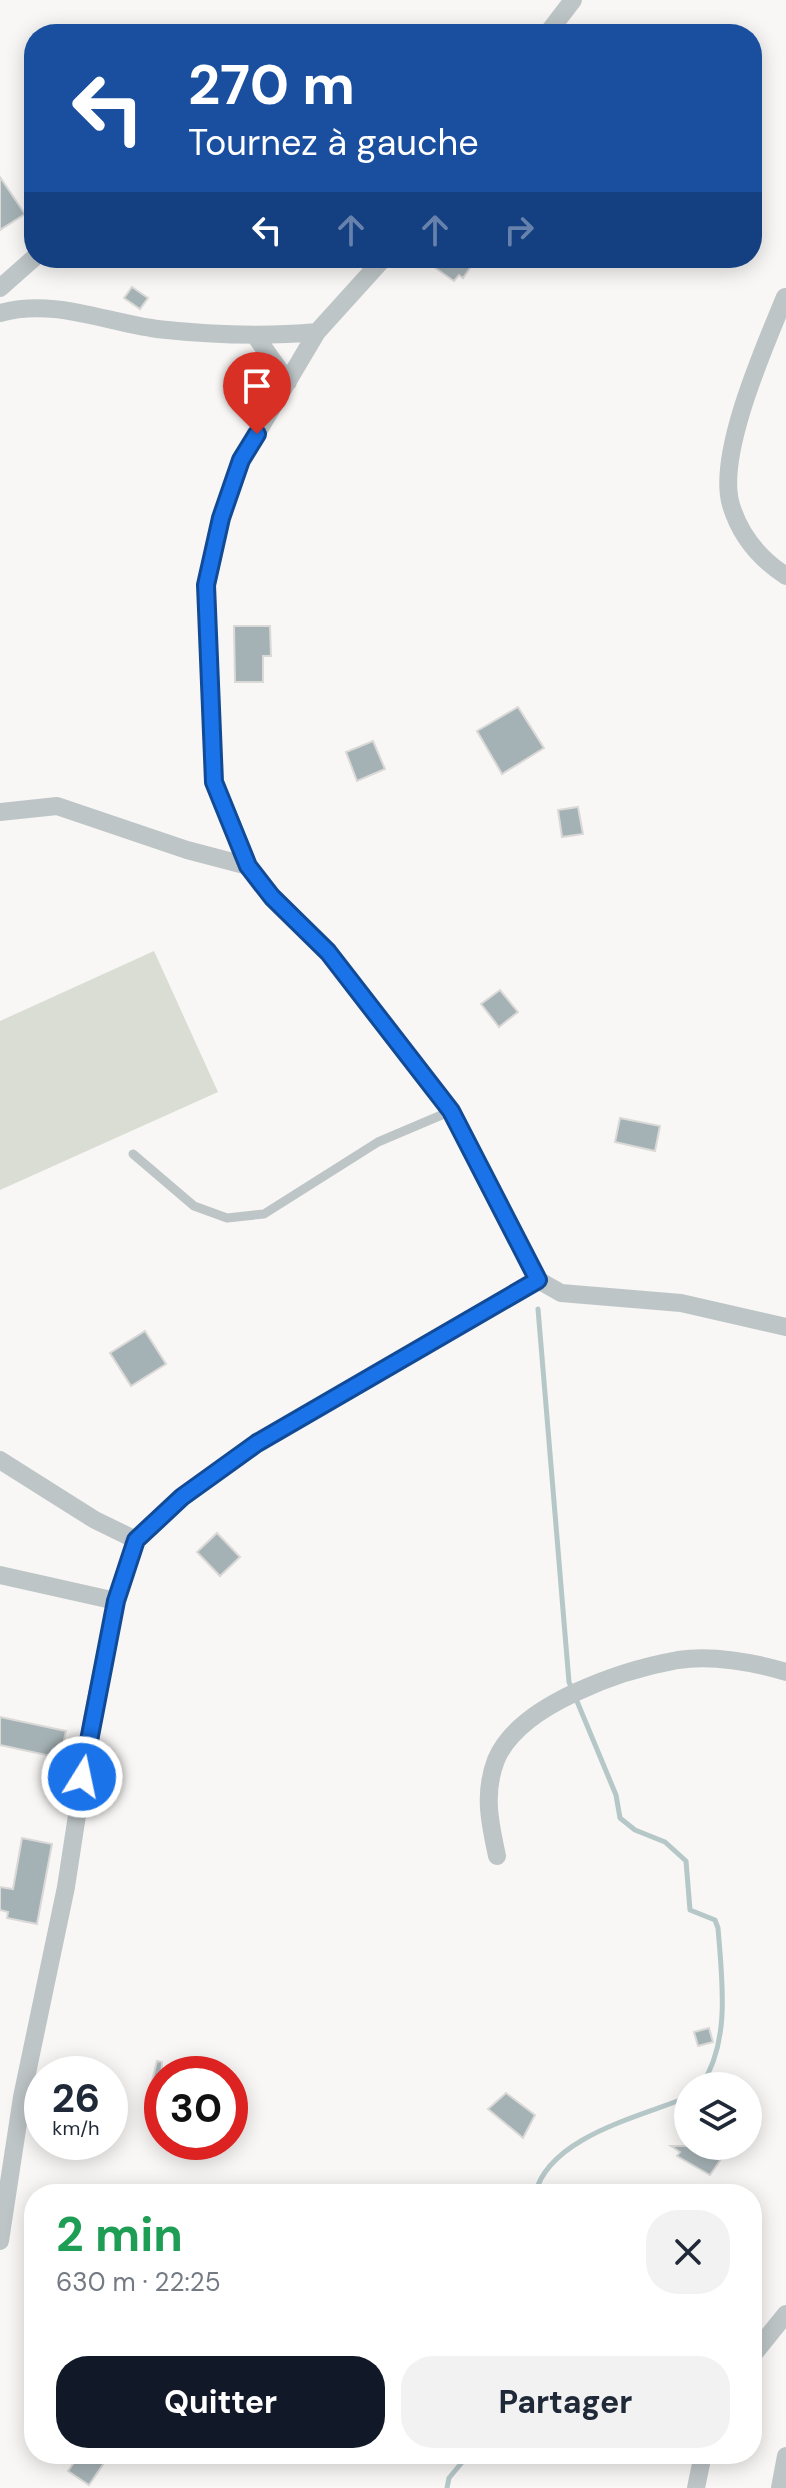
<!DOCTYPE html>
<html lang="fr">
<meta charset="utf-8">
<style>
body{margin:0;font-family:"DM Sans",sans-serif;background:#f2f2f3;color:#1f2937;height:100vh;display:flex;flex-direction:column;font-size:30px;white-space:nowrap}
*{box-sizing:border-box;margin:0}
p{font-size:26px;color:#747a83}
.icon{flex:none;width:44px;height:44px;fill:none;stroke:currentColor;stroke-width:2;stroke-linecap:round;stroke-linejoin:round}
.map{position:relative;flex:1;overflow:hidden}
.details{position:absolute;left:24px;top:2184px;width:738px;height:280px;display:flex;flex-direction:column;background:#fff;border-radius:32px;box-shadow:0 4px 20px #0003}
.details>*{flex:none}
.hud{position:absolute;left:24px;top:24px;width:738px;height:244px;border-radius:32px;box-shadow:0 4px 20px #0003;background:#1a4fa0;color:#fff;overflow:hidden}
.tools{position:absolute;left:674px;top:2072px;display:grid;gap:16px}
.tools a{display:grid;place-items:center;width:88px;height:88px;border-radius:50%;background:#fff;box-shadow:0 4px 20px #0003;font-size:40px}
.speed{position:absolute;left:24px;top:2056px;display:flex;gap:16px;font-size:40px;font-weight:700;text-align:center}
.speed>*{display:grid;place-content:center;width:104px;height:104px;border-radius:50%;background:#fff;box-shadow:0 4px 20px #0003;line-height:1}
.speed small{font-size:20px;font-weight:400}
.speed .limit{border:12px solid #d22;background:#fff;color:#111}
.pin{position:absolute;display:grid;place-items:center;width:68px;height:68px;color:#fff;margin:-82px -34px;border-radius:50% 50% 50% 0;rotate:-45deg;box-shadow:0 0 8px #0007}
.pin .icon{rotate:45deg}
.me{position:absolute;width:88px;margin:-44px;rotate:10deg;stroke-linejoin:round;filter:drop-shadow(0 0 6px #0008)}
.turn{display:flex;align-items:center;gap:28px;height:168px;padding:0 32px;font-size:36px}
.turn .icon{width:104px;height:104px;stroke-width:2.5}
.turn b{display:block;font-size:56px;line-height:68px}
.lanes{display:flex;align-items:center;height:76px;padding:0 32px;background:#0003;justify-content:center;gap:40px;direction:ltr}
.lanes .off{opacity:.35}
.round{display:grid;place-items:center;flex:none;width:84px;height:84px;border-radius:32px;background:#f2f2f3}
.summary{display:flex;align-items:center;justify-content:space-between;height:136px;padding:0 32px}
h1{font-size:48px;font-weight:700;line-height:60px;color:#1e9e55}
.action{display:flex;gap:16px;margin-top:auto;padding:16px 32px}
.action a{flex:1;height:92px;border-radius:32px;background:#111827;color:#fff;font-size:32px;font-weight:700;line-height:92px;text-align:center}
.action a+a{background:#f2f2f3;color:#1f2937}
.map>svg:first-child{display:block}
.green{fill:#d9ddd4}
.lines{fill:none;stroke-linecap:round;stroke-linejoin:round}
.stream{stroke:#b6c7c8;stroke-width:5}
.building{fill:#a5b2b5;stroke:#dad9d7;stroke-width:2}
.lane{stroke:#bec5c7;stroke-width:9}
.street{stroke:#bec5c7;stroke-width:18}
.route-casing{stroke:#114b97;stroke-width:20}
.route{stroke:#1a73e8;stroke-width:14}
</style>
<div class="map">
<svg width="786" height="2488" viewBox="0 0 786 2488">
<rect width="100%" height="100%" fill="#f8f7f5"/>
<path class="green" d="M 154,951 L 218,1092 L 0,1190 L 0,1021 Z"/>
<g class="lines">
<path class="stream" d="M 538,1309 L 569,1682 L 616,1795 L 620,1818 L 635,1830 L 665,1842 L 686,1861 L 690,1910 L 715,1920 L 718,1928 C 722,1980 731,2041 701,2086
M 535,2194 C 549,2137 639,2117 688,2097
M 447,2488 L 449,2478 L 469,2454"/>
</g>
<path class="building" d="M 0,177 L 25,214 L 0,230 Z
M 421,258 L 477,258 L 463,278 L 459,275 L 454,281 Z
M 132,287 L 148,298 L 140,309 L 124,298 Z
M 234,626 L 270,626 L 271,656 L 263,656 L 263,682 L 235,682 Z
M 518,707 L 544,748 L 502,774 L 477,731 Z
M 373,741 L 385,769 L 357,781 L 346,752 Z
M 578,807 L 583,834 L 562,837 L 558,810 Z
M 500,990 L 518,1012 L 499,1027 L 481,1004 Z
M 620,1118 L 660,1126 L 655,1151 L 615,1142 Z
M 145,1331 L 166,1364 L 131,1386 L 110,1353 Z
M 217,1533 L 240,1557 L 220,1576 L 197,1552 Z
M 0,1717 L 66,1731 L 60,1758 L 0,1745 Z
M 22,1838 L 52,1844 L 37,1924 L 7,1918 L 8,1912 L 0,1910 L 0,1887 L 13,1889 Z
M 709,2028 L 713,2042 L 698,2046 L 694,2032 Z
M 157,2061 L 162,2062 L 160,2113 L 145,2109 Z
M 506,2093 L 535,2115 L 523,2138 L 488,2109 Z
M 671,2146 L 730,2146 L 710,2175 L 677,2156 L 680,2152 Z
M 80,2454 L 110,2454 L 89,2485 L 68,2471 Z"/>
<g class="lines">
<path class="lane" d="M 133,1154 L 194,1206 L 227,1218 L 264,1214 L 378,1142 L 451,1111"/>
<path class="street" d="M 547,34 L 573,0
M 384,258 L 317,332 L 241,460 L 221,518 L 206,585 L 214,782 L 248,866 L 272,897 L 328,952 L 451,1111 L 538,1280 L 561,1293 L 681,1303 L 786,1327
M 0,288 L 34,258
M 785,297 C 765,346 716,455 731,505 C 740,535 760,559 786,576
M 0,313 C 54,298 104,322 157,329 C 211,335 263,337 317,332
M 256,337 L 288,382
M 0,812 L 57,806 L 187,850 L 248,866
M 0,1460 L 95,1520 L 136,1540
M 0,1575 L 116,1601
M 497,1856 C 490,1823 483,1794 496,1760 C 519,1704 622,1670 678,1660 C 712,1655 753,1662 786,1672
M 0,2241 L 22,2097 L 66,1887 L 91,1724 L 116,1601 L 136,1540 L 182,1497 L 257,1443 L 538,1280
M 752,2356 L 786,2314
M 696,2488 L 703,2454
M 780,2488 L 786,2456"/>
</g>
<g class="lines">
<defs>
<path id="route" d="M 82,1777 L 116,1601 L 136,1540 L 182,1497 L 257,1443 L 538,1280 L 451,1111 L 328,952 L 272,897 L 248,866 L 214,782 L 206,585 L 221,518 L 241,460 L 257,434"/>
</defs>
<use href="#route" class="route-casing"/>
<use href="#route" class="route"/>
</g>
</svg>
<div class="tools">
<a><svg class="icon" aria-label="layers" viewBox="0 0 24 24"><path d="M12 4l9 5-9 5-9-5zM3 14l9 5 9-5"/></svg></a>
</div>
<div class="speed"><div>26<small>km/h</small></div><div class="limit">30</div></div>
<div class="pin" style="left:257px;top:434px;background:#d93025"><svg class="icon" aria-label="arrive" viewBox="0 0 24 24"><path d="M6 21V4h12l-3 4 3 4H6"/></svg></div>
<svg class="me" style="left:82px;top:1777px" viewBox="-20 -20 40 40"><circle r="17" fill="#1a73e8" stroke="#fff" stroke-width="3"/><path d="M0-11L8 9 0 5-8 9z" fill="#fff"/></svg>
<div class="hud">
<div class="turn"><svg class="icon" aria-label="left" viewBox="0 0 24 24"><path d="M17 20v-9H6M10 6l-5 5 5 5"/></svg><div><b>270 m</b>Tournez à gauche</div></div>
<div class="lanes"><svg class="icon" aria-label="left" viewBox="0 0 24 24"><path d="M17 20v-9H6M10 6l-5 5 5 5"/></svg><svg class="icon off" aria-label="ahead" viewBox="0 0 24 24"><path d="M12 20V5M6 11l6-6 6 6"/></svg><svg class="icon off" aria-label="ahead" viewBox="0 0 24 24"><path d="M12 20V5M6 11l6-6 6 6"/></svg><svg class="icon off" aria-label="right" viewBox="0 0 24 24"><path d="M7 20v-9h11M14 6l5 5-5 5"/></svg></div>
</div>
<section class="details">
<div class="summary"><div><h1>2 min</h1><p>630 m · 22:25</p></div><a class="round"><svg class="icon" aria-label="close" viewBox="0 0 24 24"><path d="M6 6l12 12M18 6L6 18"/></svg></a></div>
<div class="action"><a>Quitter</a><a>Partager</a></div>
</section>
</div>
